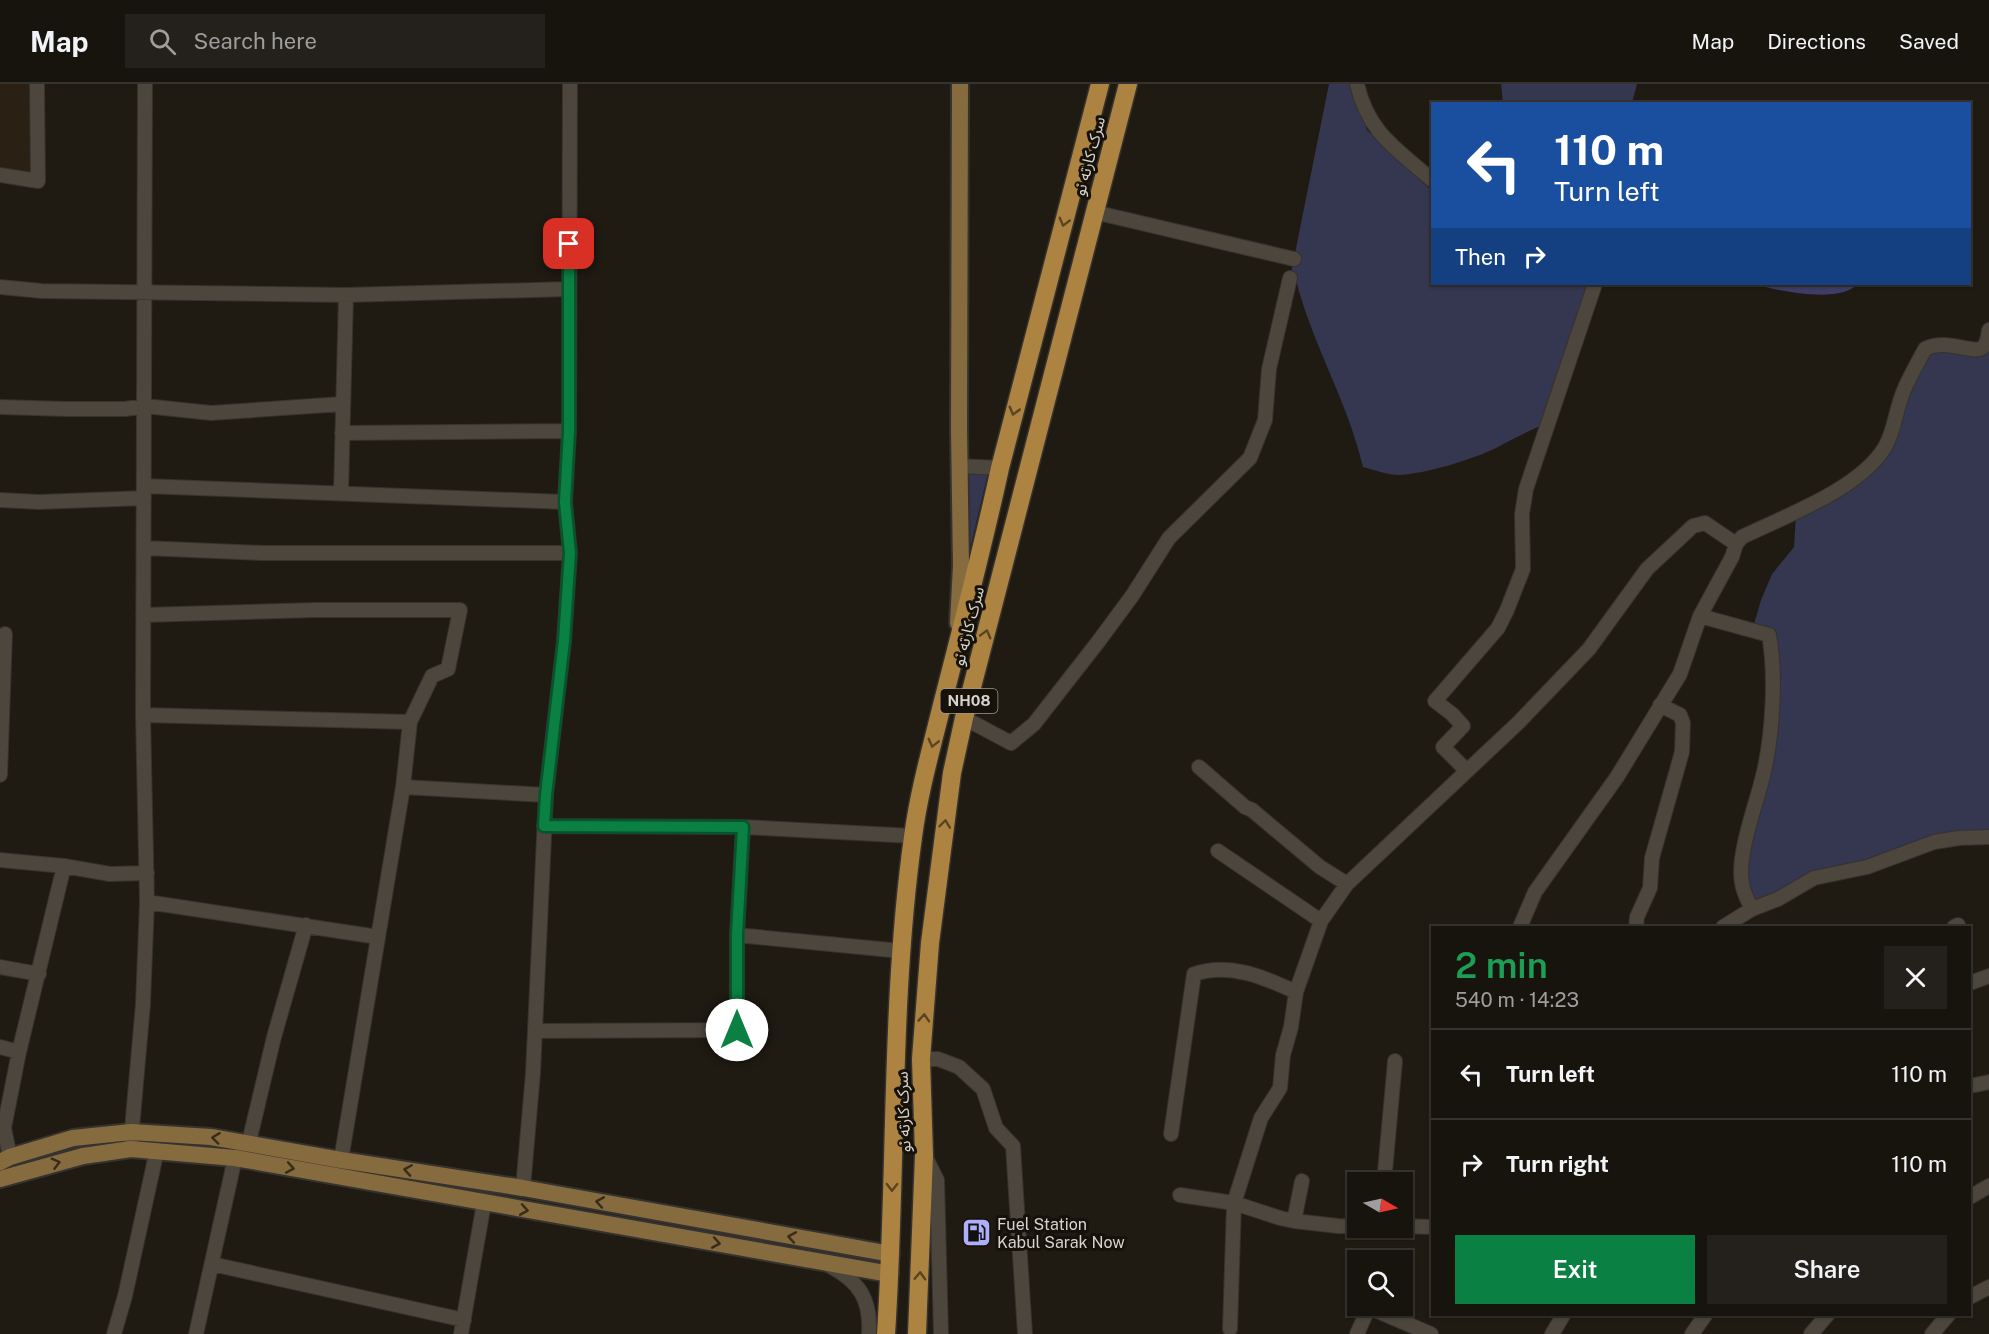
<!DOCTYPE html>
<meta charset="utf-8">
<style>
body{margin:0;font-family:"Public Sans","Noto Sans Arabic",sans-serif;background:#24211c;color:#f1f3f6;height:100vh;display:flex;flex-direction:column;font-size:22px;white-space:nowrap}
*{box-sizing:border-box;margin:0}
p{font-size:20px;color:#9e9e9e}
.icon{flex:none;width:33px;height:33px;fill:none;stroke:currentColor;stroke-width:2;stroke-linecap:round;stroke-linejoin:round}
.map{position:relative;flex:1;overflow:hidden}
.panel{position:absolute;left:1431px;top:842px;width:540px;height:390px;display:flex;flex-direction:column;background:#17140e;border-radius:0px;box-shadow:0 2px 4px #0004,0 0 0 2px #36332e}
.panel>*{flex:none}
.banner{position:absolute;left:1431px;top:18px;width:540px;height:183px;border-radius:0px;box-shadow:0 2px 4px #0004,0 0 0 2px #36332e;background:#1a4fa0;color:#fff;overflow:hidden}
.needle{width:39px;rotate:99deg}
.fabs{position:absolute;left:1347px;top:1088px;display:grid;gap:12px}
.fabs a{display:grid;place-items:center;width:66px;height:66px;border-radius:0px;background:#17140e;box-shadow:0 2px 4px #0004,0 0 0 2px #36332e;font-size:30px}
.pin{position:absolute;display:grid;place-items:center;width:51px;height:51px;color:#fff;margin:-26px;border-radius:12px;box-shadow:0 3px 9px #0006}
.me{position:absolute;width:66px;margin:-33px;rotate:0deg;stroke-linejoin:round;filter:drop-shadow(0 0 4px #0008)}
.turn{display:flex;align-items:center;gap:21px;height:126px;padding:0 24px;font-size:27px}
.turn .icon{width:78px;height:78px;stroke-width:2.5}
.turn b{display:block;font-size:42px;line-height:51px}
.then{display:flex;align-items:center;height:57px;padding:0 24px;background:#0003;gap:12px;font-size:22px}
.round{display:grid;place-items:center;flex:none;width:63px;height:63px;border-radius:0px;background:#24211c}
.head{display:flex;align-items:center;justify-content:space-between;height:102px;padding:0 24px}
h1{font-size:36px;font-weight:600;line-height:45px;color:#1e9e55}
.cta{display:flex;gap:12px;margin-top:auto;padding:12px 24px}
.cta a{flex:1;height:69px;border-radius:0px;background:#0b8043;color:#fff;font-size:24px;font-weight:600;line-height:69px;text-align:center}
.cta a+a{background:#24211c;color:#f1f3f6}
ul{padding:0;list-style:none}
li{display:flex;align-items:center;gap:18px;height:90px;padding:0 24px;border-top:2px solid #36332e}
li div{flex:1}
li b{display:block;font-size:22px}
li em{font-style:normal}
header{display:flex;align-items:center;gap:36px;box-sizing:border-box;height:84px;padding:0 30px;background:#17140e;border-bottom:2px solid #36332e}
header strong{font-size:28px}
nav{display:flex;gap:33px;margin-inline-start:auto;font-size:21px}
.search{width:420px;height:54px;background:#24211c;display:flex;align-items:center;gap:15px;box-sizing:border-box;padding:0 21px;border-radius:0px;color:#9e9e9e;font-size:22px}
.map>svg:first-child{display:block}
.built{fill:#2a2114}
.green{fill:#35364f}
.forest{fill:#3d3d67}
.lines{fill:none;stroke-linecap:round;stroke-linejoin:round}
.minor-casing{stroke:#36322f;stroke-width:16}
.major-casing{stroke:#36322f;stroke-width:20}
.highway-casing{stroke:#36322f;stroke-width:21}
.minor{stroke:#4c463d;stroke-width:14}
.major{stroke:#866b3f;stroke-width:16}
.highway{stroke:#ad8341;stroke-width:18}
.oneway{stroke:#5a4422}
.oneway2{stroke:#382c19}
.route-casing{stroke:#07532c;stroke-width:15}
.route{stroke:#0b8043;stroke-width:10}
.labels{text-anchor:middle;stroke-width:6;stroke-linejoin:round;paint-order:stroke}
.shield{fill:#161109;stroke:#9d9993;stroke-width:1.5}
.shield-label{font-size:15px;font-weight:bold;fill:#d7d3ce}
.street-label{font-size:16px;fill:#d7d3ce;stroke:#161109}
.poi-label{font-size:16px;fill:#d7d3ce;stroke:#161109;text-anchor:start}
</style>
<header>
<strong>Map</strong>
<div class="search"><svg class="icon" aria-label="search" viewBox="0 0 24 24"><circle cx="10" cy="10" r="6"/><path d="M15 15l6 6"/></svg>Search here</div>
<nav><a>Map</a><a>Directions</a><a>Saved</a></nav>
</header>
<div class="map">
<svg width="1989" height="1250" viewBox="0 0 1989 1250">
<rect width="100%" height="100%" fill="#1f1a12"/>
<path class="built" d="M 0,0 L 34,0 L 35,95 L 0,89 Z"/>
<path class="green" d="M 1329,0 L 1352,0 L 1367,46 L 1432,107 L 1432,200 L 1588,200 L 1589,202 L 1548,339 C 1530,346 1515,354 1498,363 C 1475,375 1425,390 1399,391 C 1387,391 1375,386 1363,383 C 1348,318 1312,260 1296,196 L 1290,194 Z
M 1501,0 L 1637,0 L 1632,19 L 1503,20 Z
M 1989,246 L 1989,753 L 1959,754 L 1814,794 L 1752,825 L 1741,779 L 1765,685 L 1769,551 L 1752,547 L 1761,516 L 1772,490 L 1794,463 L 1796,429 L 1875,376 L 1925,265 L 1977,266 Z
M 988,389 L 971,461 L 965,451 L 964,390 Z"/>
<path class="forest" d="M 1755,200 L 1857,200 C 1842,220 1776,207 1755,200 Z"/>
<g class="lines">
<defs>
<path id="minor" d="M 1357,0 C 1368,49 1397,65 1432,96
M 0,91 L 38,97 L 37,0
M 1094,128 L 1294,175
M 0,203 L 42,207 L 346,211 L 569,205
M 0,323 L 66,325 L 125,325 L 145,322 L 211,329 L 342,320
M 342,349 L 569,347
M 959,382 L 1000,384
M 144,402 L 565,418
M 341,409 L 346,211
M 0,416 L 39,418 L 144,414
M 144,464 L 263,469 L 570,469
M 143,531 L 314,526 L 460,526 L 448,585 L 432,592 L 410,638 L 403,703 L 341,1076
M 1700,532 L 1769,551 C 1776,590 1773,644 1765,683 C 1759,714 1736,770 1742,799 C 1743,808 1748,817 1752,825
M 143,631 L 410,638
M 964,634 L 1011,659 L 1034,640 L 1098,558 L 1132,512 L 1169,454 L 1250,374 L 1265,336 L 1269,285 L 1290,194
M 1199,683 L 1245,723 L 1252,726 L 1320,783 L 1347,800
M 1467,687 L 1443,663 L 1463,642 L 1452,630 L 1435,617 L 1498,544 L 1507,526 L 1523,485 L 1522,430 L 1526,405 L 1595,200
M 0,691 L 5,550
M 403,703 L 546,711
M 544,742 L 743,743 L 913,752
M 1218,767 L 1321,837
M 0,776 L 64,782 L 110,790 L 147,789
M 147,818 L 378,853
M 1520,843 L 1535,808 L 1617,693 L 1680,590 L 1700,532 L 1732,473 L 1736,460 L 1742,453 C 1785,432 1860,405 1885,363 C 1895,346 1896,324 1904,306 C 1910,292 1918,278 1925,265 C 1945,254 1973,270 1982,264 C 1988,260 1988,251 1989,246
M 1636,843 L 1637,833 L 1650,804 L 1652,774 L 1682,668 L 1683,639 L 1680,631 L 1660,621
M 1723,843 L 1752,825 L 1778,815 L 1814,794 L 1867,783 L 1934,758 L 1959,754 L 1989,753
M 1954,843 L 1958,841
M 737,851 L 743,743
M 0,883 L 39,890
M 1970,899 L 1989,892
M 535,947 L 737,946 L 737,851 L 901,867
M 0,963 L 19,968
M 921,975 L 938,975 L 959,983 L 983,1005 L 996,1044 L 1013,1062 L 1025,1250
M 1970,1002 L 1989,998
M 1171,1050 L 1194,890 C 1229,878 1264,893 1296,908
M 131,1056 L 143,920 L 147,818 L 143,631 L 145,0
M 249,1058 L 274,953 L 306,841
M 925,1072 L 937,1096 L 941,1250
M 10,1073 L 4,1044 L 19,968 L 64,782
M 1384,1098 L 1395,977
M 523,1104 L 533,989 L 546,711 L 564,557 L 570,469 L 565,418 L 569,347 L 570,0
M 1180,1111 L 1234,1119 L 1280,1134 L 1294,1137 L 1338,1142 L 1391,1143
M 1970,1113 L 1989,1102
M 1294,1137 L 1302,1097
M 1402,1142 L 1432,1143
M 212,1180 L 464,1236
M 830,1182 C 860,1198 871,1216 869,1250
M 1970,1213 L 1989,1203
M 1363,1221 L 1431,1250
M 1230,1245 L 1234,1119 L 1261,1034 L 1280,1004 L 1283,971 L 1291,943 L 1296,908 L 1321,837 L 1347,800 L 1519,638 L 1589,565 L 1647,485 L 1693,442 L 1705,439 L 1736,460
M 114,1250 L 125,1212 L 157,1066
M 196,1250 L 235,1074
M 461,1250 L 484,1119
M 1357,1250 L 1369,1223
M 1552,1250 L 1564,1230
M 1692,1250 L 1706,1230
M 1811,1250 L 1828,1230
M 1932,1250 L 1949,1230"/>
<path id="major" d="M 958,539 L 961,482 L 959,346 L 960,0
M 0,1078 L 10,1073 L 73,1054 L 131,1048 L 211,1053 L 341,1076 L 523,1104 L 891,1170
M 0,1095 L 83,1072 L 131,1065 L 235,1074 L 890,1190"/>
<path id="highway" d="M 886,1250 C 897,1085 890,918 913,753 C 919,707 932,662 943,617 C 963,539 983,462 1000,384 L 1100,0
M 917,1250 L 924,1071 L 921,975 L 930,859 L 952,689 L 964,634 L 1128,0"/>
</defs>
<use href="#minor" class="minor-casing"/>
<use href="#major" class="major-casing"/>
<use href="#highway" class="highway-casing"/>
<use href="#minor" class="minor"/>
<use href="#major" class="major"/>
<use href="#highway" class="highway"/>
</g>
<defs><path id="oneway-chevron" d="M-2-3.5L2.5 0L-2 3.5" fill="none" stroke-width="1.6" stroke-linecap="round" stroke-linejoin="round" transform="scale(1.5)"/></defs>
<g class="oneway">
<use href="#oneway-chevron" transform="translate(1064 138) rotate(105)"/>
<use href="#oneway-chevron" transform="translate(1014 327) rotate(105)"/>
<use href="#oneway-chevron" transform="translate(986 550) rotate(-75)"/>
<use href="#oneway-chevron" transform="translate(933 659) rotate(104)"/>
<use href="#oneway-chevron" transform="translate(945 740) rotate(-83)"/>
<use href="#oneway-chevron" transform="translate(924 934) rotate(-86)"/>
<use href="#oneway-chevron" transform="translate(892 1103) rotate(91)"/>
<use href="#oneway-chevron" transform="translate(920 1192) rotate(-88)"/>
</g>
<g class="oneway2">
<use href="#oneway-chevron" transform="translate(216 1054) rotate(-173)"/>
<use href="#oneway-chevron" transform="translate(56 1079) rotate(-15)"/>
<use href="#oneway-chevron" transform="translate(290 1084) rotate(10)"/>
<use href="#oneway-chevron" transform="translate(408 1086) rotate(-171)"/>
<use href="#oneway-chevron" transform="translate(600 1118) rotate(-170)"/>
<use href="#oneway-chevron" transform="translate(524 1126) rotate(10)"/>
<use href="#oneway-chevron" transform="translate(792 1153) rotate(-170)"/>
<use href="#oneway-chevron" transform="translate(716 1159) rotate(10)"/>
</g>
<g class="lines">
<defs>
<path id="route" d="M 569,160 L 569,347 L 565,418 L 570,469 L 564,557 L 546,711 L 544,742 L 743,743 L 737,851 L 737,946"/>
</defs>
<use href="#route" class="route-casing"/>
<use href="#route" class="route"/>
</g>
<defs>
<symbol id="fuel-square" viewBox="-11 -11 22 22"><rect x="-9" y="-9" width="18" height="18" rx="4" fill="#adaffb" stroke="#161109"/><path d="M-5.5-6h7V0h2V4h1.3V-2.5L3-4.5l.8-.8L6-3V5H2.5V1h-1V6h-7ZM-4.2-4.7v3.2H.2V-4.7Z" fill="#111"/></symbol>
</defs>
<g fill-rule="evenodd">
<use href="#fuel-square" x="960" y="1132" width="33" height="33"/>
</g>
<g class="labels">
<rect class="shield" x="940.5" y="605" width="57" height="24" rx="4.5"/>
<g class="shield-label">
<text x="969" y="622">NH08</text>
</g>
<g class="street-label">
<text transform="translate(1089 72) rotate(-75)" y="6">سرک کارته نو</text>
<text transform="translate(968 542) rotate(-75)" y="6">سرک کارته نو</text>
<text transform="translate(903 1028) rotate(-92)" y="6">سرک کارته نو</text>
</g>
<g class="poi-label">
<text x="997" y="1146">Fuel Station<tspan x="997" dy="18">Kabul Sarak Now</tspan></text>
</g>
</g>
</svg>
<div class="fabs">
<a><svg class="needle" viewBox="-14 -14 28 28"><path d="M0-13l5 13h-10z" fill="#e53935"/><path d="M0 13l5-13h-10z" fill="#9e9e9e"/></svg></a>
<a><svg class="icon" aria-label="search" viewBox="0 0 24 24"><circle cx="10" cy="10" r="6"/><path d="M15 15l6 6"/></svg></a>
</div>
<div class="pin" style="left:569px;top:160px;background:#d93025"><svg class="icon" aria-label="arrive" viewBox="0 0 24 24"><path d="M6 21V4h12l-3 4 3 4H6"/></svg></div>
<svg class="me" style="left:737px;top:946px" viewBox="-20 -20 40 40"><circle r="19" fill="#fff"/><path d="M0-13L10 11 0 6-10 11z" fill="#0b8043"/></svg>
<div class="banner">
<div class="turn"><svg class="icon" aria-label="left" viewBox="0 0 24 24"><path d="M17 20v-9H6M10 6l-5 5 5 5"/></svg><div><b>110 m</b>Turn left</div></div>
<div class="then">Then<svg class="icon" aria-label="right" viewBox="0 0 24 24"><path d="M7 20v-9h11M14 6l5 5-5 5"/></svg></div>
</div>
<section class="panel">
<div class="head"><div><h1>2 min</h1><p>540 m · 14:23</p></div><a class="round"><svg class="icon" aria-label="close" viewBox="0 0 24 24"><path d="M6 6l12 12M18 6L6 18"/></svg></a></div>
<ul>
<li><svg class="icon" aria-label="left" viewBox="0 0 24 24"><path d="M17 20v-9H6M10 6l-5 5 5 5"/></svg><div><b>Turn left</b></div><em>110 m</em></li>
<li><svg class="icon" aria-label="right" viewBox="0 0 24 24"><path d="M7 20v-9h11M14 6l5 5-5 5"/></svg><div><b>Turn right</b></div><em>110 m</em></li>
</ul>
<div class="cta"><a>Exit</a><a>Share</a></div>
</section>
</div>
